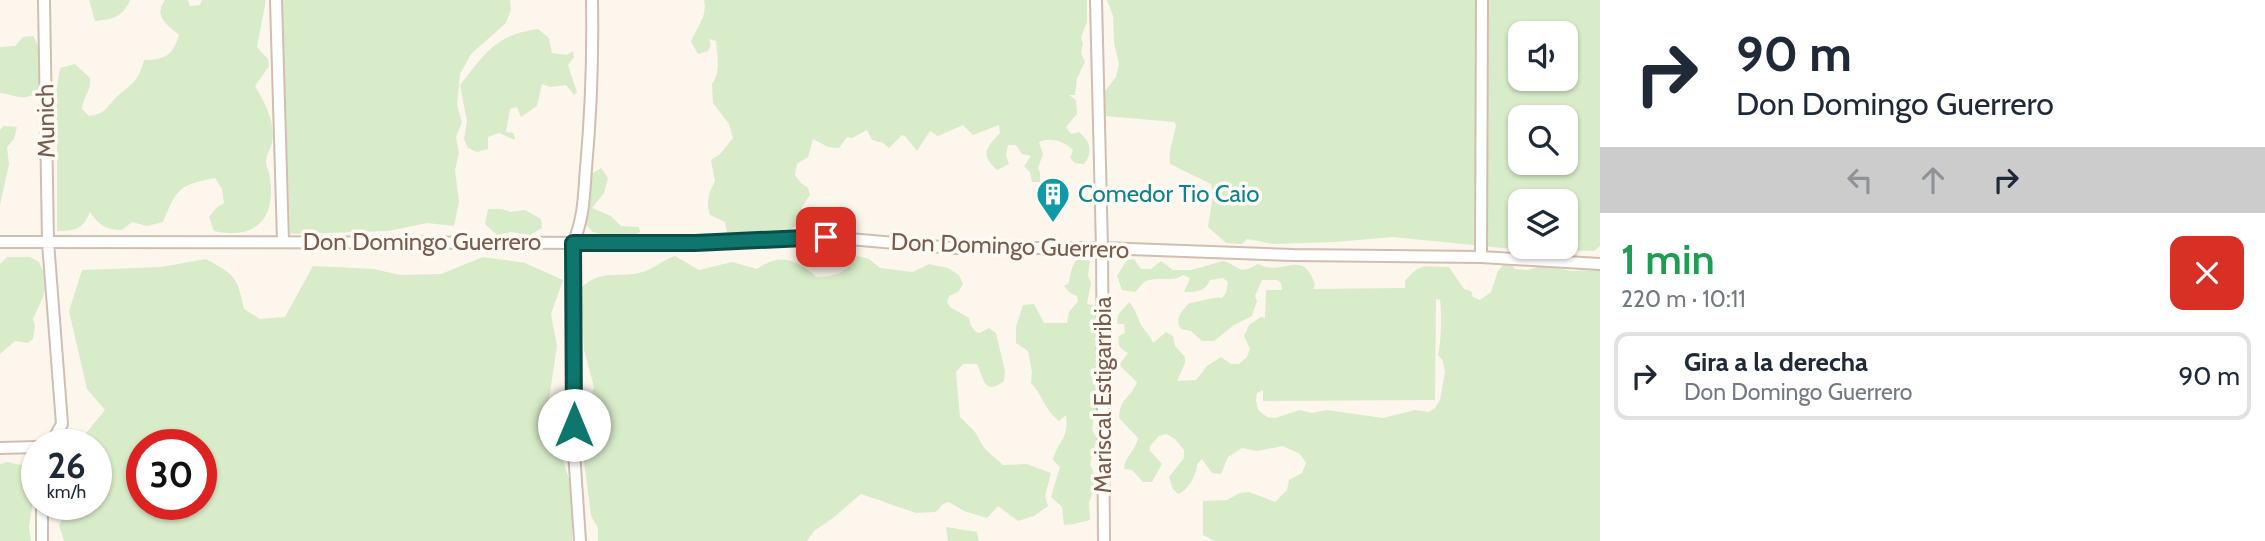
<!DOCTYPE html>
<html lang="es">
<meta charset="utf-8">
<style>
body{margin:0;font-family:Cabin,sans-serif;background:#f6f6f7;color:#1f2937;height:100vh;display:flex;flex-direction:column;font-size:26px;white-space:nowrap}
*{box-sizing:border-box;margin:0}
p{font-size:23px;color:#747a83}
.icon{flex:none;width:38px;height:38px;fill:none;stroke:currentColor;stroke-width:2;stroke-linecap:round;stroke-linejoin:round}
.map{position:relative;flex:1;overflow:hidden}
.details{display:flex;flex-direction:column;background:#fff;width:665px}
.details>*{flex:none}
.top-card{background:#fff;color:#1f2937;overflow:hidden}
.tools{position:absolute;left:1508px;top:21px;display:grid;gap:14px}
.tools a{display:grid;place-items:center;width:70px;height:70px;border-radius:14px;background:#fff;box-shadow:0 2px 5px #0004;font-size:35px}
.speed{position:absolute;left:21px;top:429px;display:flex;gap:14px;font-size:35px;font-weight:700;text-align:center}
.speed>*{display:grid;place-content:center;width:91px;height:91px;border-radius:50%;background:#fff;box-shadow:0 2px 5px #0004;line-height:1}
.speed small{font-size:18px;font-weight:400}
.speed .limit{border:10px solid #d22;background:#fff;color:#111}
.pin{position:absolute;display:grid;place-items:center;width:60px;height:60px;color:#fff;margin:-30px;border-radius:14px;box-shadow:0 4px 10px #0006}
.me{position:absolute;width:77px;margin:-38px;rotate:0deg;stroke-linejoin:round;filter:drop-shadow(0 0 5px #0008)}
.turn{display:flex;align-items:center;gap:24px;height:147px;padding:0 21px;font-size:32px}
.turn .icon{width:91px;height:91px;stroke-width:2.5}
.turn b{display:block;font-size:49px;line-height:60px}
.lanes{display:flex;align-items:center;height:66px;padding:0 21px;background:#0003;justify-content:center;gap:35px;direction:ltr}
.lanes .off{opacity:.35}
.round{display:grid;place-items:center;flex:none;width:74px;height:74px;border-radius:14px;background:#f6f6f7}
.headline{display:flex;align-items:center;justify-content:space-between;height:119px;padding:0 21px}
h1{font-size:42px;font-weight:600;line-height:52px;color:#1e9e55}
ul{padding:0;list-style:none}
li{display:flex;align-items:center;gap:21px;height:88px;margin:0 14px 10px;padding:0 7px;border:4px solid #e0e1e3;border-radius:14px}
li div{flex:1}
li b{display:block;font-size:26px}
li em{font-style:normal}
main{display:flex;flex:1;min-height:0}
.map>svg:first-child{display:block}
.green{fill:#d8ecc9;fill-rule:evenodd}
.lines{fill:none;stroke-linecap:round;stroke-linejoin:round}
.minor-casing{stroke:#d1beb0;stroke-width:14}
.minor{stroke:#fff;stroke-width:10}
.route-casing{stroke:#0a4d48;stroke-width:18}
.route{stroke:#0f766e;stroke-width:12}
.labels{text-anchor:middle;stroke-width:7;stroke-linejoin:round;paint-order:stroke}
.street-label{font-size:24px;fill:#7a5c4d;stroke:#fffaf3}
.culture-label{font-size:24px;fill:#0d838f;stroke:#fffaf3;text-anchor:start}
</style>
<main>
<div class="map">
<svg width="1600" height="541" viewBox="0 0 1600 541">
<rect width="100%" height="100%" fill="#fdf6ec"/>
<path class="green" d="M 89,0 L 129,0 L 130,1 C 121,18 113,19 95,21 Z
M 165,0 L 188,0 L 190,6 L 200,5 L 202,0 L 266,0 L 257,47 L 268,59 L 269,66 L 255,86 C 264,101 276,123 272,142 C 271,148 266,156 266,162 C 266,167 270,173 270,178 C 276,220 255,240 214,231 L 209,217 L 216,208 L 224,203 L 222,189 L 215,178 C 179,185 177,188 163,222 L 147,226 L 132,222 L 122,230 C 106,230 99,225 90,212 C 83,229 76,231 57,231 L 57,124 L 54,103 L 60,68 L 75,64 L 90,78 C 91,93 83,96 82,109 L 89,116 C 103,114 105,110 113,101 C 129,83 137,87 144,60 C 165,60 173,55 179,35 C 167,25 153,16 165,0 Z
M 282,0 L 510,0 L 511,10 L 506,23 L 471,54 L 460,74 L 457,105 L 462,122 L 456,137 L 459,153 L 455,170 L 459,202 L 454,226 L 427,223 L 388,231 L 290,234 Z
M 704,0 L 1087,0 L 1087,22 L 1081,37 L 1083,44 L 1081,53 L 1085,62 L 1077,78 L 1075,95 L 1069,95 L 1076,100 L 1077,114 L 1066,127 L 1071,134 L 1079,132 C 1091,142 1093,152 1084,164 L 1075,163 L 1070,158 L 1073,150 C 1064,141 1050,137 1039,142 L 1043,154 L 1038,168 L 1040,173 L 1040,182 L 1032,182 L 1030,172 L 1024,166 L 1031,156 L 1022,154 L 1016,145 L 1008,145 L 1006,155 L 1009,164 L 997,170 C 979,154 987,147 1000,133 L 999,125 L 973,135 L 963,125 L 938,136 L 930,131 L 917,151 L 905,136 L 902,135 L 889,148 L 883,143 L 872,140 L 867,130 L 852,138 L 847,137 L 839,148 L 828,147 L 813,139 L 808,157 L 797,164 L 795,175 L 801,183 L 808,188 L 810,195 L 801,208 L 810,222 L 810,229 L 802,233 L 795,226 L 786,234 L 779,230 L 761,236 L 728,237 L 725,222 L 710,215 C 706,203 708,192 715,182 L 711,160 L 720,154 L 733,138 L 729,124 L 713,103 L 712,84 C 721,72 717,56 716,41 L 709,39 L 711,45 L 708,51 L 698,54 L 691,42 C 696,27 708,17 704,0 Z
M 1107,0 L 1600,0 L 1600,246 L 1594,251 L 1513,249 L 1393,237 L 1335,242 L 1274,244 L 1247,239 L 1242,244 L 1226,243 L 1208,227 L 1213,195 L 1211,184 L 1170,164 C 1168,149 1174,139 1176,125 L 1174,122 L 1105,116 L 1101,104 L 1102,95 L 1116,77 L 1119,64 L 1114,43 L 1113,16 ZM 1521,33 L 1566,33 L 1566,79 L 1521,79 ZM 1521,117 L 1566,117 L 1566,163 L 1521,163 ZM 1521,201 L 1566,201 L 1566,247 L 1521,247 Z
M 538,29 L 549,38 L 552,53 L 567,55 L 573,51 L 574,57 L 568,65 L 577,92 L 574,95 L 566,85 L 550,87 L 542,84 L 537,106 L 521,117 L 517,107 L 510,109 L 506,132 L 514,133 L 515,140 L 499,133 L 488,137 L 488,149 L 477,152 L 468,148 L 464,139 L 467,121 L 460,85 C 486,53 495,35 538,29 Z
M 33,36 C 43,51 40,71 39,88 C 27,105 15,94 0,93 L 0,47 L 15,46 L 23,37 Z
M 3,126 L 17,127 L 14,139 L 7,147 L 9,164 L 0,205 L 0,130 Z
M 601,168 L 608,178 L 604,193 L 592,208 L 611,216 L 621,226 L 639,227 L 640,232 L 623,241 L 593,232 L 585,224 L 591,174 Z
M 488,209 L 502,209 L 511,212 L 525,210 L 541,219 L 542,228 L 530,235 L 511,232 L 497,235 L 485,224 Z
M 675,256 L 699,270 L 732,262 L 757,269 C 781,252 796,260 817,277 C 837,276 846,273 857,256 L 869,259 L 880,268 L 913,272 L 929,264 L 948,268 L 959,275 L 963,284 L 958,292 L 949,296 L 947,302 L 950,307 L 969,318 L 971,326 L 976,332 L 980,333 L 989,328 L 996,333 L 1005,371 L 1004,381 C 983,397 984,377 977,364 L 963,364 L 956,372 L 960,417 L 975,432 L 984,448 L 1003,465 L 1027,464 L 1051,473 L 1045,496 L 1048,506 L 1034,516 L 1018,521 L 998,506 L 987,518 L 964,511 L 949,502 L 943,504 L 936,512 L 916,513 L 861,494 L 833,518 L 814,531 L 807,541 L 598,541 L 598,528 L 591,516 L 582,446 L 588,407 L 594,387 L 584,350 L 581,288 C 601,269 615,278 639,273 C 653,270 662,260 675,256 Z
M 1083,256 L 1090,261 L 1088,275 L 1091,283 L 1087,304 L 1093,305 L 1098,311 L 1098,331 L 1095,340 L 1099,366 L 1095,383 L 1100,408 L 1094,415 L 1092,430 L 1097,438 L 1090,464 L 1097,480 L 1089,503 L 1090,520 L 1074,524 L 1064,525 L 1062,507 L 1051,497 L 1060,467 L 1053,460 C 1059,438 1069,440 1066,415 L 1059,421 C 1044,409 1043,396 1031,383 L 1032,372 L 1028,351 L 1016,343 L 1016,327 L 1023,305 L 1034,304 L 1044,323 L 1067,323 L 1069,312 L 1078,301 L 1077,296 L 1070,293 L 1064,286 L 1069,283 C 1070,273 1072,266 1078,257 Z
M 7,257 L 30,257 L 39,262 L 47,280 L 43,297 L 33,319 L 35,326 L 33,339 L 28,343 L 15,341 L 0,354 L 0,264 Z
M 483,257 L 525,263 L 563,280 L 551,314 L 557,346 L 549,399 L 557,443 L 572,488 L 572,541 L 64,541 L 59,525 L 70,504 L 96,504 L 96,444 L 77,444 L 105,410 L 87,389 L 69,311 L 82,270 L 161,267 L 206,259 C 235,275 237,276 244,309 L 260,319 L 285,317 L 313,266 L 374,269 L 400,275 L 441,274 ZM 142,444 L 201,444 L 201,504 L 142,504 Z
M 1134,259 L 1141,269 L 1151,269 L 1161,261 L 1173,270 L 1191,270 L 1223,261 C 1241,266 1237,276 1258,264 C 1283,278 1303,246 1315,285 L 1313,289 L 1405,288 L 1405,281 C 1421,261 1426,267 1449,267 L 1464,289 L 1471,291 L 1473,297 L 1480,300 L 1491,292 L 1498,271 L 1504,264 L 1511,263 L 1515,269 L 1527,270 L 1548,264 L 1570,271 L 1600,270 L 1600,541 L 1215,541 L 1203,535 L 1203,501 L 1227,500 L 1240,493 L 1249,492 L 1275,502 L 1287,490 L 1289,480 L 1302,473 L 1306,463 L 1300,454 L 1283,446 L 1257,451 L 1242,448 L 1228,457 L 1221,474 L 1212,473 L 1202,459 L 1197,464 C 1197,474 1188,491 1178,494 L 1173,489 L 1169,477 L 1184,458 L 1184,450 L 1175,439 L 1166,434 L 1159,436 L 1150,446 L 1150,451 L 1162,464 L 1152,482 L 1143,482 L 1132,470 L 1124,469 C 1125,456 1136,450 1138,438 L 1119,418 C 1120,396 1131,399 1137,382 L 1119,365 L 1128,353 C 1120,348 1117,346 1119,336 L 1125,333 L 1124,324 L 1117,324 L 1118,315 L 1129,302 C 1135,309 1137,315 1140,323 C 1144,331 1150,334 1153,343 L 1166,332 L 1173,336 L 1175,346 L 1185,357 L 1185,363 L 1177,381 L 1196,380 L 1207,366 L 1221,357 L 1231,364 L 1239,364 L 1247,357 L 1250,349 L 1244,336 L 1249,325 L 1261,317 L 1265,318 L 1266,290 L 1282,290 L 1281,283 L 1277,280 L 1262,280 L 1255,296 L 1257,301 L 1252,316 L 1234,325 L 1214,341 L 1202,341 L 1191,331 L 1181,329 C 1174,319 1182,311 1189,303 C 1201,302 1210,297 1222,298 L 1226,293 L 1228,282 L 1223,278 L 1210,280 C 1205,292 1196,292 1184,292 L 1190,278 L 1183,275 C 1171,284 1155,274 1143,283 C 1140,286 1138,289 1135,292 L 1122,290 L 1117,276 L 1127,260 ZM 1436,299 L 1440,300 C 1442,312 1441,344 1438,355 L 1443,361 L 1445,372 L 1440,400 L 1435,408 L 1429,412 L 1415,410 L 1383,418 L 1327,410 L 1312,413 L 1300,410 L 1275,418 L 1267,417 L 1258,410 L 1256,400 L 1257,393 L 1263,390 L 1263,401 L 1435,400 Z
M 8,462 L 29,467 L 35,487 L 29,527 L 31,541 L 0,541 L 0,464 Z
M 946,527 L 977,532 L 979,541 L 948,541 Z"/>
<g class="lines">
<defs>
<path id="minor" d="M 44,0 L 48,242 L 62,424 L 52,442 L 46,444
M 276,0 L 283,241
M 1096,0 L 1102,248 L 1104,541
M 0,242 L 695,243 L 826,237 L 953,248 L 1102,248 L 1293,255 L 1481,257 L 1600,264
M 1481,257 L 1482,0
M 0,448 L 37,447
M 42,504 L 42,541
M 580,541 L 574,451 L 573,243 C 584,219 584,194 586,168 C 591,113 593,56 592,0"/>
</defs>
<use href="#minor" class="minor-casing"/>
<use href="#minor" class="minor"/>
</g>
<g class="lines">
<defs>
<path id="route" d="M 574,425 L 573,243 L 695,243 L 826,237"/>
</defs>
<use href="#route" class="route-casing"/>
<use href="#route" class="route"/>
</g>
<defs>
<symbol id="building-pin" viewBox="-11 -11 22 30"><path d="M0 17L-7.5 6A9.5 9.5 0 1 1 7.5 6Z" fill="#0f9aa8" stroke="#fffaf3"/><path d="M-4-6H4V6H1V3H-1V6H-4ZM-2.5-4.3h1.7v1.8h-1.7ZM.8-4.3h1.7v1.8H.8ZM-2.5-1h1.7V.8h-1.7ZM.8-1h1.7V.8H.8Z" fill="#fff"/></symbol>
</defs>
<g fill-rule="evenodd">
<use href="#building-pin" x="1034" y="175" width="38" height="52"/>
</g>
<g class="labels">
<g class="street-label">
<text transform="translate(46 121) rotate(-91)" y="8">Munich</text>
<text x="422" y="250">Don Domingo Guerrero</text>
<text transform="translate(1010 246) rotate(2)" y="8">Don Domingo Guerrero</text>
<text transform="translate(1103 395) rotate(-90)" y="8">Mariscal Estigarribia</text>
</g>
<g class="culture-label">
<text x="1078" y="202">Comedor Tio Caio</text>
</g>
</g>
</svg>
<div class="tools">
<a><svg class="icon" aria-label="sound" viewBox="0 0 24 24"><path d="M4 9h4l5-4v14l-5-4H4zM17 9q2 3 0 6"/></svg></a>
<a><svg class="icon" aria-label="search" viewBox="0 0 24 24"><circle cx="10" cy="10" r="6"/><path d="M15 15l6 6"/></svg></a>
<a><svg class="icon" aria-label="layers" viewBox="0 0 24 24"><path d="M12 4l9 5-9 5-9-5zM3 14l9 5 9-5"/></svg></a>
</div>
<div class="speed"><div>26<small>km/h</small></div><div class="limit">30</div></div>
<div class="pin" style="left:826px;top:237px;background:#d93025"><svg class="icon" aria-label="arrive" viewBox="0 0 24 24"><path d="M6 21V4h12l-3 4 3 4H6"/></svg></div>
<svg class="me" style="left:574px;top:425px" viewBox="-20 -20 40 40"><circle r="19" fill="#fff"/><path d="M0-13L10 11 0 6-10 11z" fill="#0f766e"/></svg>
</div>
<section class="details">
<div class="top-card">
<div class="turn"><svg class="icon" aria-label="right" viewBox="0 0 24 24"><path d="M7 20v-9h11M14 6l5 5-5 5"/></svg><div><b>90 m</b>Don Domingo Guerrero</div></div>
<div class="lanes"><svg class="icon off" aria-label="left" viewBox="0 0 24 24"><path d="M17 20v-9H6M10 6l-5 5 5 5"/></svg><svg class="icon off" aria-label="ahead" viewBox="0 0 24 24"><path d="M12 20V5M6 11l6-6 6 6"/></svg><svg class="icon" aria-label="right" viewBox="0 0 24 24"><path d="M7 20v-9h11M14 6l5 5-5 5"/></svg></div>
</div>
<div class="headline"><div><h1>1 min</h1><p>220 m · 10:11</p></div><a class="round" style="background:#d93025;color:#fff"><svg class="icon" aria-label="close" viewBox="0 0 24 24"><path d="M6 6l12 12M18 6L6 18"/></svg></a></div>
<ul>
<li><svg class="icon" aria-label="right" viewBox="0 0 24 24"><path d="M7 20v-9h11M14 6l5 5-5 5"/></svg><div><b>Gira a la derecha</b><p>Don Domingo Guerrero</p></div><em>90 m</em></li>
</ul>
</section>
</main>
